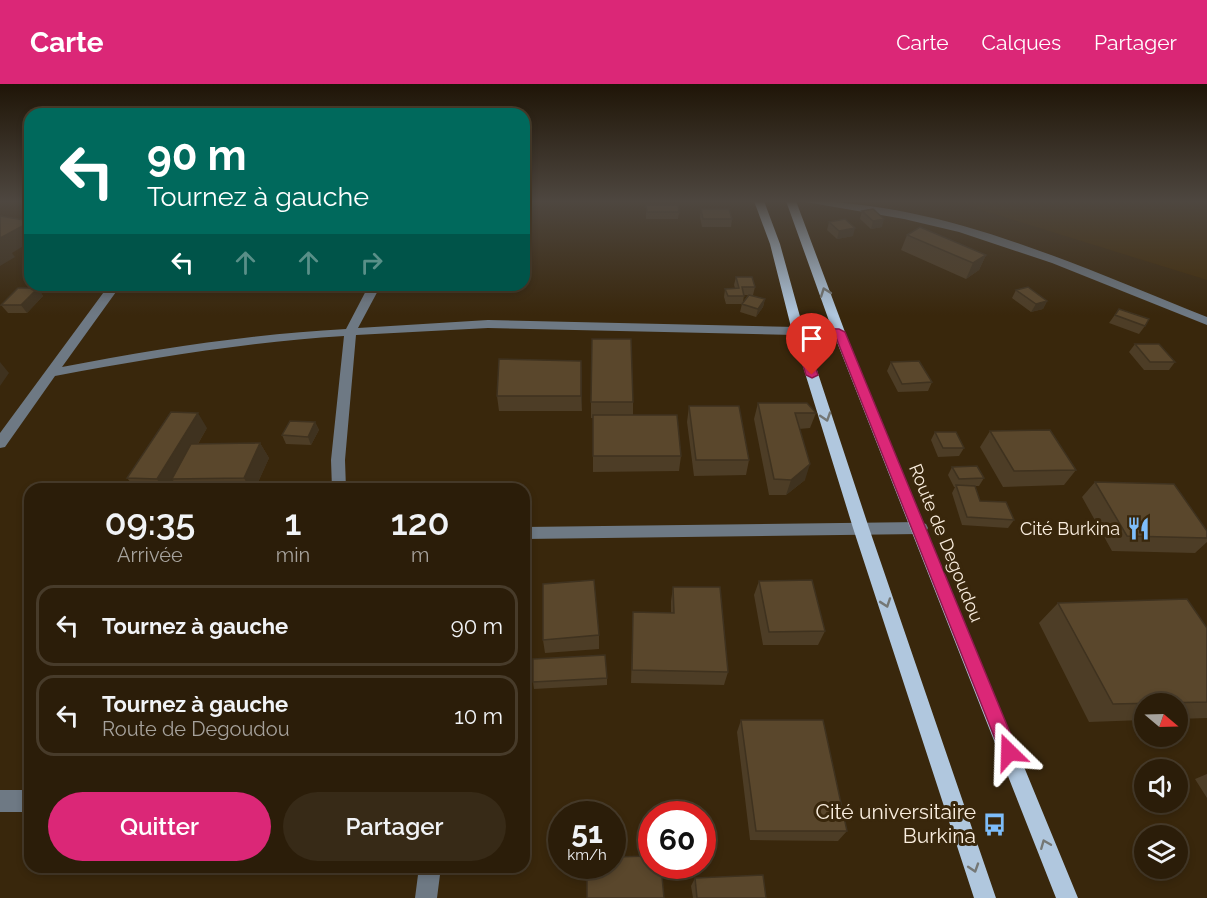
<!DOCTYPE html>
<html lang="fr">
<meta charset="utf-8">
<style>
body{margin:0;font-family:Raleway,sans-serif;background:#372a17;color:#f1f3f6;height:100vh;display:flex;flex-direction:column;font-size:22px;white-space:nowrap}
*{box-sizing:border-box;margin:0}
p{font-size:20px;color:#a6a29c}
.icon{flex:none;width:33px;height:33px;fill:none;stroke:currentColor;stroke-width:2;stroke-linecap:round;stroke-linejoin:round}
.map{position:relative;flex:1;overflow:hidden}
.side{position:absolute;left:24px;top:399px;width:506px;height:390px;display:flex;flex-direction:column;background:#2b1d09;border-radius:18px;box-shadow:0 3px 9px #0003,0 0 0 2px #473b2a}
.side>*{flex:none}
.hud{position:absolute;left:24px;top:24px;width:506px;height:183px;border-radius:18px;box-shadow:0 3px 9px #0003,0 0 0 2px #473b2a;background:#00695c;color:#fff;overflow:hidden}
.needle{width:39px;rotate:109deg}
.controls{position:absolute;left:1134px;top:609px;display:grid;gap:12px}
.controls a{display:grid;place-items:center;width:54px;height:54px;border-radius:50%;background:#2b1d09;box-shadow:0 3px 9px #0003,0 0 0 2px #473b2a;font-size:30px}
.speed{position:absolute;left:548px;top:717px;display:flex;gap:12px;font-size:30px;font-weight:700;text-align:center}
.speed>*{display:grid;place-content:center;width:78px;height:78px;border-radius:50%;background:#2b1d09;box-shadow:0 3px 9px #0003,0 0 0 2px #473b2a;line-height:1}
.speed small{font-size:15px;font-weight:400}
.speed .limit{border:9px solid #d22;background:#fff;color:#111}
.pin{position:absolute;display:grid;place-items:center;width:51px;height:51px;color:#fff;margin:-62px -26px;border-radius:50% 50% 50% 0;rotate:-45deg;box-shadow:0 0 6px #0007}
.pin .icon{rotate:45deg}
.me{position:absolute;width:66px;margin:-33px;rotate:338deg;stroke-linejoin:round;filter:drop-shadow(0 0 4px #0008)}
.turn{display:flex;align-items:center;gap:21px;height:126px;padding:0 24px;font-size:27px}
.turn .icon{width:78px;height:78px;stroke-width:2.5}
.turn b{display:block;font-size:42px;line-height:51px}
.lanes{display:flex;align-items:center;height:57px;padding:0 24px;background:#0003;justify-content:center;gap:30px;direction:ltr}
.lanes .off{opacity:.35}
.eta{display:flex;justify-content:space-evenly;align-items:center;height:102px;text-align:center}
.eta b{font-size:36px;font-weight:600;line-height:42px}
.cta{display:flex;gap:12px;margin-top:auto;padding:12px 24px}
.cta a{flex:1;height:69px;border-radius:36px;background:#db2777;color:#fff;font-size:24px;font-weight:600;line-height:69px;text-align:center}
.cta a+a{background:#372a17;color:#f1f3f6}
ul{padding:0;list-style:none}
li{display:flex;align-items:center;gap:18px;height:81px;margin:0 12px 9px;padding:0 12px;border:3px solid #473b2a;border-radius:18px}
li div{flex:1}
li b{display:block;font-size:22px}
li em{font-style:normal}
header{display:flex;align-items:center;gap:36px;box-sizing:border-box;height:84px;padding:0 30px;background:#db2777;color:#fff}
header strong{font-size:28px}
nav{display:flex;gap:33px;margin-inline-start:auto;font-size:21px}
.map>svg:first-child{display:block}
.built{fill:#412b07}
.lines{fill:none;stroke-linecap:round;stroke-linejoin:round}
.minor{fill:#6e7984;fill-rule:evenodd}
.major{fill:#b0c7de;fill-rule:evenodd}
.wall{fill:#4d3d26;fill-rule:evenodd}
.shaded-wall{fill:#3f321f}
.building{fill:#5a472c;stroke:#3f321f;stroke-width:1.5}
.oneway{stroke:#747775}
.route{fill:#db2777;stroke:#8e194d;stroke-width:1.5}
.labels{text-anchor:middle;stroke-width:6;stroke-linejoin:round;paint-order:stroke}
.poi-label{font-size:18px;fill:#faeedf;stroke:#39270c;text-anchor:end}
.street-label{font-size:18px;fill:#faeedf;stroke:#39270c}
.near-poi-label{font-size:21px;fill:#faeedf;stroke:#39270c;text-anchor:end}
</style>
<header>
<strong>Carte</strong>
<nav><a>Carte</a><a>Calques</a><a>Partager</a></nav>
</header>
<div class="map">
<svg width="1207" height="814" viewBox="0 0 1207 814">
<rect width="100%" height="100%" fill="#39270c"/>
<path class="built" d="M 952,117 L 1207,117 L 1207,196 Z"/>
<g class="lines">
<path class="minor" d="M 800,117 C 942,117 1078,182 1207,233 L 1207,241 L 1052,179 L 959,148 L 904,135 Z
M 109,201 L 121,201 L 62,283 C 156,265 250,250 346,245 L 369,201 L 381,201 L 358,244 L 488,236 L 839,244 L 845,248 L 839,252 L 488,244 L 356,251 L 345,376 L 346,405 L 332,405 L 331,376 L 344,252 C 247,258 151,274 55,292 L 5,363 L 0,364 L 0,349 Z
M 920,438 L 926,440 L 928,444 L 926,448 L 920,450 L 524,455 L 524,443 Z
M 0,706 L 30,706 L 30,728 L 0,728 Z
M 419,783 L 441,783 L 437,814 L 415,814 Z"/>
<path class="major" d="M 754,117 L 764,117 L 780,160 L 804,247 L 869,444 L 996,814 L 974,814 L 853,444 L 792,247 L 770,160 Z
M 786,117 L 796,117 L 845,248 L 1078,814 L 1056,814 L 833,248 Z"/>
</g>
<path class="wall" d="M 646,121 L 679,128 L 678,135 L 646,135 Z
M 701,125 L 732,135 L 731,143 L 702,143 L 700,133 Z
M 862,127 L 882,143 L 871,145 L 860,135 Z
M 829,138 L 853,152 L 837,155 L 827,146 Z
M 907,151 L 986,171 L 979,186 L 966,195 L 901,166 Z
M 736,193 L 755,203 L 753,211 L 751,211 L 765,215 L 763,223 L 756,233 L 740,228 L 742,220 L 726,220 L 724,213 L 725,205 L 735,204 L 734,201 ZM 744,211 L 748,211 L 743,218 Z
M 38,204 L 43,212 L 27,229 L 8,229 L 1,221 Z
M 1016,206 L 1047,217 L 1043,225 L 1031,228 L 1012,214 Z
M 1119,225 L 1145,242 L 1139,250 L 1109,239 Z
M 1135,260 L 1175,278 L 1169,286 L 1144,286 L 1129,268 Z
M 581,277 L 582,327 L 499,327 L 497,312 Z
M 891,278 L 932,298 L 928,307 L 898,308 L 887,287 Z
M 591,318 L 633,318 L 633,331 L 681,372 L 679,387 L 593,388 L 593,334 L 591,334 Z
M 758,319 L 816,329 L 810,344 L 799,345 L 805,396 L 786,411 L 769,411 L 754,335 Z
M 689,322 L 749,376 L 746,391 L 694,392 L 687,338 Z
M 315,338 L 319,346 L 311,361 L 286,360 L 282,351 Z
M 207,344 L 198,360 L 260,359 L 269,374 L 255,405 L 179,405 L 175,399 L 171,405 L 136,405 L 127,394 Z
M 990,347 L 1076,386 L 1064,401 L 1003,403 L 980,363 Z
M 935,348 L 964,364 L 959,372 L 938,373 L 931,356 Z
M 952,383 L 984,394 L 979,402 L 972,402 L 980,417 L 1014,436 L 1008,444 L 962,441 L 952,409 L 955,403 L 954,403 L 948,391 Z
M 1095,398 L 1207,447 L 1207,458 L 1195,469 L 1112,467 L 1082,413 Z
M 759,497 L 825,547 L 818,561 L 763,561 L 754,511 Z
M 673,503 L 728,588 L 724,601 L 631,599 L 633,528 L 671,529 L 671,517 Z
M 1058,519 L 1207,544 L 1207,634 L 1178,635 L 1178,620 L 1144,620 L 1144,636 L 1089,638 L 1039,539 Z
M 599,551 L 599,565 L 545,569 L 543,556 Z
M 607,594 L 607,601 L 534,605 L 533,598 Z
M 741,636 L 847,747 L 838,757 L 750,756 L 737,648 Z
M 1207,690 L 1207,714 L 1195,695 Z
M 695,794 L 766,814 L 693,814 L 691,802 Z"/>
<path class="shaded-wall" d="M 884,135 L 882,143 L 871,145 L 873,137 Z
M 30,138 L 30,158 L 12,169 L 15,173 L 0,182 L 0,154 Z
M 855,144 L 853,152 L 837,155 L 839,147 Z
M 986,171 L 979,186 L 966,195 L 973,179 Z
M 38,204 L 43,212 L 27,229 L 21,221 Z
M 765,215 L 763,223 L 756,233 L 758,225 Z
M 1047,217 L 1043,225 L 1031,228 L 1036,220 Z
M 581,277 L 582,293 L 582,327 L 581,312 Z
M 0,278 L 9,289 L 0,302 Z
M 198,329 L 207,344 L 177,395 L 172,395 L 175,399 L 171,405 L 164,405 L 157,395 Z
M 315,338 L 319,346 L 311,361 L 308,353 Z
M 260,359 L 269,374 L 255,405 L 250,405 L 244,394 Z
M 810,380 L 805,396 L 786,411 L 791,396 Z
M 527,652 L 529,658 L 525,735 L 524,730 Z"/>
<path class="building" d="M 646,121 L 678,121 L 679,128 L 647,128 Z
M 701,125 L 729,125 L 732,135 L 703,135 Z
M 873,125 L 884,135 L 873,137 L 862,127 Z
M 0,132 L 30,137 L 30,138 L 0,154 Z
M 845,135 L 855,144 L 839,147 L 829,138 Z
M 920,143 L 986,171 L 973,179 L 907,151 Z
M 736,193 L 752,193 L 755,203 L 742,203 L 744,212 L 728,212 L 725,205 L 739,204 Z
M 1028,203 L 1047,217 L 1036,220 L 1016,206 Z
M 18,204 L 38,204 L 21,221 L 1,221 Z
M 749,211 L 765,215 L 758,225 L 742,220 Z
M 1119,225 L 1149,235 L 1145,242 L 1115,231 Z
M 592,255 L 631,255 L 633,318 L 591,318 Z
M 1135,260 L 1159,260 L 1175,278 L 1150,278 Z
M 499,275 L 581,277 L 581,312 L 497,312 Z
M 919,277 L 932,298 L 902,300 L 891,278 Z
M 758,319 L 807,319 L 816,329 L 795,329 L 810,380 L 791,396 L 774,395 Z
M 689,322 L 739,322 L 749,376 L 696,376 Z
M 171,328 L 198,329 L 157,395 L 127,394 Z
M 593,331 L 677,331 L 681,372 L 593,372 Z
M 290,337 L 315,338 L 308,353 L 282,351 Z
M 1050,346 L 1076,386 L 1014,387 L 990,347 Z
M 935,348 L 956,348 L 964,364 L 943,364 Z
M 260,359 L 244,394 L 172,395 L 191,360 Z
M 977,382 L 984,394 L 959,395 L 952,383 Z
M 1095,398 L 1174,400 L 1207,447 L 1207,454 L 1127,452 Z
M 956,401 L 975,402 L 980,417 L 1006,418 L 1014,436 L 967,433 Z
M 594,496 L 599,551 L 543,556 L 543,500 Z
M 812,496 L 825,547 L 769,548 L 759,497 Z
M 673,503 L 720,503 L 728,588 L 632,586 L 633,528 L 674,529 Z
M 1187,515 L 1207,544 L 1207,618 L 1113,620 L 1058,519 Z
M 605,571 L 607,594 L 533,598 L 533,575 Z
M 741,636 L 823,636 L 847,747 L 756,747 Z
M 524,652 L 527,652 L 524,730 Z
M 651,772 L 651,782 L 661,782 L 664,814 L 587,814 L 587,782 L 612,782 L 612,773 Z
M 763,791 L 766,814 L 697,814 L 695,794 Z"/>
<defs><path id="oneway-chevron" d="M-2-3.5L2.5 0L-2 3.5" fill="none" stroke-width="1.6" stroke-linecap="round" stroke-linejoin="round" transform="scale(1.5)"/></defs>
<g class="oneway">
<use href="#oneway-chevron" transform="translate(825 208) rotate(-110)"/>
<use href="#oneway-chevron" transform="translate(826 333) rotate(72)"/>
<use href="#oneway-chevron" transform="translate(886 519) rotate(71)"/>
<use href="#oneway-chevron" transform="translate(1045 760) rotate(-112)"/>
<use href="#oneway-chevron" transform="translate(974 784) rotate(72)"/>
</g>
<linearGradient id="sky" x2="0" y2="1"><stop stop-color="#1f1507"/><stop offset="0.51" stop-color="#4e4740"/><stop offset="1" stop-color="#4e4740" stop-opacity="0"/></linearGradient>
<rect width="1207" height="231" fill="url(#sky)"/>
<path class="route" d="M 798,244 L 839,245 L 845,248 L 1018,668 L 1016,675 L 1009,677 L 1003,675 L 835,251 L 805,250 L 818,291 L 812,294 L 806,291 L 793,247 Z"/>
<defs>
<symbol id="restaurant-bare" viewBox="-9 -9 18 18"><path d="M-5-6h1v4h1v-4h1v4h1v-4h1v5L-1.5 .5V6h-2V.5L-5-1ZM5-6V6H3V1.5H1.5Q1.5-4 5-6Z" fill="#7ebdf9" stroke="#39270c" stroke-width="2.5" paint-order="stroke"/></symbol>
<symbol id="bus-bare" viewBox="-9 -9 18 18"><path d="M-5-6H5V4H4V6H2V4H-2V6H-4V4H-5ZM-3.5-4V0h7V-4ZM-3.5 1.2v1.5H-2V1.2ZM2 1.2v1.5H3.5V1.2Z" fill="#7ebdf9" stroke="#39270c" stroke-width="2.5" paint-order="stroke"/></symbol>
</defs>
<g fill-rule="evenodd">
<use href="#restaurant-bare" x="1122" y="428" width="33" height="33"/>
<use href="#bus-bare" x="978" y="724" width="33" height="33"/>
</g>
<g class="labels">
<g class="poi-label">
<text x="1120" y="451">Cité Burkina</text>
</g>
<g class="street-label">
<text transform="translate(946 459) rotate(68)" y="6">Route de Degoudou</text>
</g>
<g class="near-poi-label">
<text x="976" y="735">Cité universitaire<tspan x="976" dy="24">Burkina</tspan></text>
</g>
</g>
</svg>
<div class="controls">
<a><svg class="needle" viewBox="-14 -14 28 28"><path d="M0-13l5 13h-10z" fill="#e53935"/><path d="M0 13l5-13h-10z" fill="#a6a29c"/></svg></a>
<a><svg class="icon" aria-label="sound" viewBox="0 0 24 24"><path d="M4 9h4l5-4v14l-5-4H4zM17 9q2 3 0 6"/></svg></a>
<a><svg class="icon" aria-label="layers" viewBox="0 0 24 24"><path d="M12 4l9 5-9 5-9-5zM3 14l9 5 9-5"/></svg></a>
</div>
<div class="speed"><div>51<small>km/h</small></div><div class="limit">60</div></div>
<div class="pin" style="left:812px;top:291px;background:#d93025"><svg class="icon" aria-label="arrive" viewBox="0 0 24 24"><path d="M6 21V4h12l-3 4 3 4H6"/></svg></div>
<svg class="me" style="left:1009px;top:668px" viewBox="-20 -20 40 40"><path d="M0-17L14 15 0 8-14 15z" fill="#db2777" stroke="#fff" stroke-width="4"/></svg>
<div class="hud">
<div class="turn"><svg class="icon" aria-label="left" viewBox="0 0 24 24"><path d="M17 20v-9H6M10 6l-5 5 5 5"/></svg><div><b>90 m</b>Tournez à gauche</div></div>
<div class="lanes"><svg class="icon" aria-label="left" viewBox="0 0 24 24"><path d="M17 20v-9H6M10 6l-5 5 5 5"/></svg><svg class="icon off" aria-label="ahead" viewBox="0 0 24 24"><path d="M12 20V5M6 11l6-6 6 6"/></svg><svg class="icon off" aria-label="ahead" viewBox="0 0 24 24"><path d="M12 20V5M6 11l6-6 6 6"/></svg><svg class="icon off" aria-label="right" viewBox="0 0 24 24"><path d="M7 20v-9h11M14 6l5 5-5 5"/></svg></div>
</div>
<section class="side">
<div class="eta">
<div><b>09:35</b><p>Arrivée</p></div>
<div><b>1</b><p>min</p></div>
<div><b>120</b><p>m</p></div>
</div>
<ul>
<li><svg class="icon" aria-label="left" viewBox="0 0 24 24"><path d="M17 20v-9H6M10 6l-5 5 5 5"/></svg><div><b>Tournez à gauche</b></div><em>90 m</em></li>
<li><svg class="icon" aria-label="left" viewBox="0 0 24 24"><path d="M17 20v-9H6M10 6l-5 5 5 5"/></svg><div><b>Tournez à gauche</b><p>Route de Degoudou</p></div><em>10 m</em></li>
</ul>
<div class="cta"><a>Quitter</a><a>Partager</a></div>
</section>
</div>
